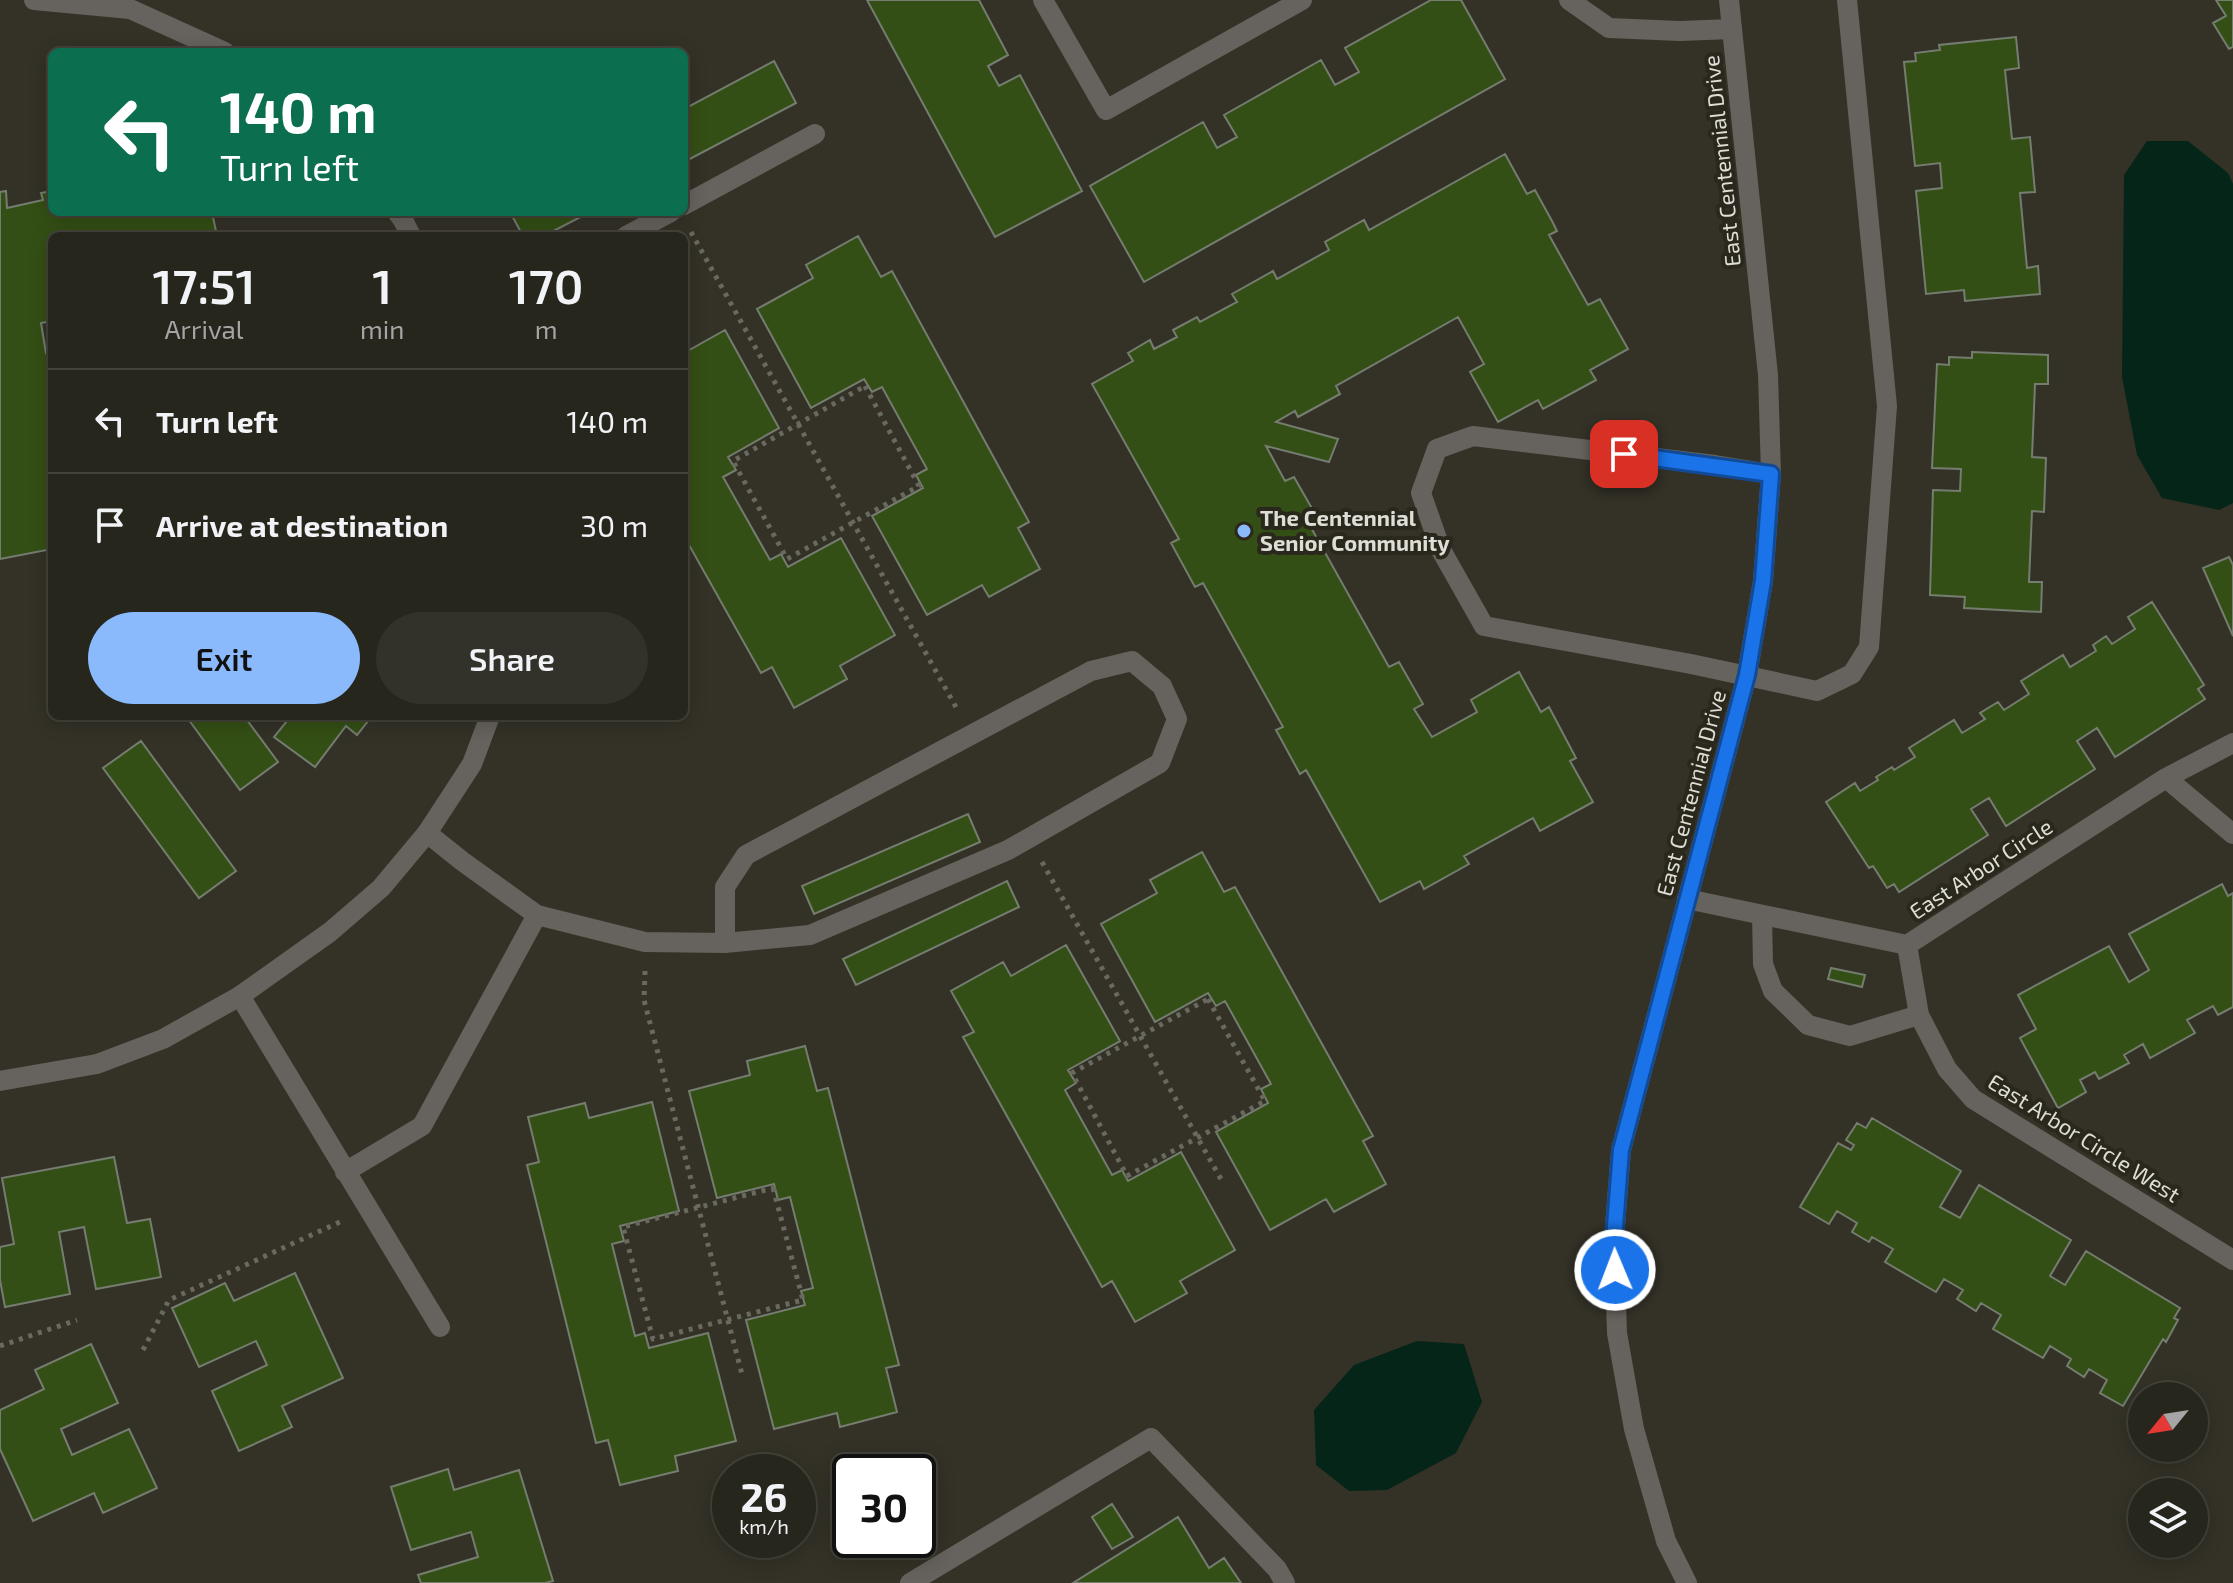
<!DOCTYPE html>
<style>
body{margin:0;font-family:"Exo 2",sans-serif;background:#33322a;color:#f1f3f6;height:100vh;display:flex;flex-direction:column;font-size:30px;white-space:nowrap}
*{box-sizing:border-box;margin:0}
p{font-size:26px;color:#a4a5a4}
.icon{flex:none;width:44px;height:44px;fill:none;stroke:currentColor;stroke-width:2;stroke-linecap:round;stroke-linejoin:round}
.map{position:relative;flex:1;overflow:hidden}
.side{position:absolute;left:48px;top:232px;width:640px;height:488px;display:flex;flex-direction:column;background:#27261d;border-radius:12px;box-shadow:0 4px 20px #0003,0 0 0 2px #43433b}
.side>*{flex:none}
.hud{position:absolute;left:48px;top:48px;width:640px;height:168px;border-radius:12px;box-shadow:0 4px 20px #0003,0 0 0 2px #43433b;background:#0b6e4f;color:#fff;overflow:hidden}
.needle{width:52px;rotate:240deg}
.controls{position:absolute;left:2128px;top:1382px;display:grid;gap:16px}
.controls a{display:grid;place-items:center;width:80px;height:80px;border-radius:50%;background:#27261d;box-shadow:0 4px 20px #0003,0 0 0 2px #43433b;font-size:40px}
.speed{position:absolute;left:712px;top:1454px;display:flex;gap:16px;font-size:40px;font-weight:700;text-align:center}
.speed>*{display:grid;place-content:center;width:104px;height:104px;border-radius:50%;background:#27261d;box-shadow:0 4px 20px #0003,0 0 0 2px #43433b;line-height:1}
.speed small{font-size:20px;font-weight:400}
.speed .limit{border:4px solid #111;border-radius:12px;background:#fff;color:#111}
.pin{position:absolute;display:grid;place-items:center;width:68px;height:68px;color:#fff;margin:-34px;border-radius:16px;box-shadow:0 4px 12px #0006}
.me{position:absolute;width:88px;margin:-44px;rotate:359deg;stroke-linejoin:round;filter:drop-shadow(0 0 6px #0008)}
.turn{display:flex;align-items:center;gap:28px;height:168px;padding:0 40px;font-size:36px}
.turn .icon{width:104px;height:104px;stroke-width:2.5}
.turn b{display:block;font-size:56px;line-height:68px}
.eta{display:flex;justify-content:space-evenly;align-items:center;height:136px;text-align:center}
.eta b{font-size:48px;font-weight:600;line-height:56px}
.primary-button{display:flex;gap:16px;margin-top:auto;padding:16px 40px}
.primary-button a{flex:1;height:92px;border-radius:48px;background:#8bbafc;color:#111;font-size:32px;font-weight:600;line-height:92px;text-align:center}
.primary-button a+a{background:#33322a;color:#f1f3f6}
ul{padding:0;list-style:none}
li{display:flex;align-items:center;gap:24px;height:104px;padding:0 40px;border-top:2px solid #43433b}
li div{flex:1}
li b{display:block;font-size:30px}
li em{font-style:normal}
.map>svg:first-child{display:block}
.water{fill:#052518}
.building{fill:#344f15;stroke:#757c70;stroke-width:2}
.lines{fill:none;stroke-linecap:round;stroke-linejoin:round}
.path{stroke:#6a695f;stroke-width:5;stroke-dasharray:4 6;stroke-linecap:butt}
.lane{stroke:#66625d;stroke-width:20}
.street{stroke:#66625d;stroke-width:20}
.route-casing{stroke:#114b97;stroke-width:20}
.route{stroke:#1a73e8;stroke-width:14}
.poi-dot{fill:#8bbafc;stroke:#2a281d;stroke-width:3}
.labels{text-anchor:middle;stroke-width:8;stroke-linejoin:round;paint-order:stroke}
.street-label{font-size:22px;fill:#deddd6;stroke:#2a281d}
.poi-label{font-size:22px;font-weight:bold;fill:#deddd6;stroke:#2a281d;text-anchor:start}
</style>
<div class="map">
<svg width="2233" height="1583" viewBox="0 0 2233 1583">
<rect width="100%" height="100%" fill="#343227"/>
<path class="water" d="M 2147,141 L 2188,141 L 2228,173 L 2233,184 L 2233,503 L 2219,510 L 2162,498 L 2137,455 L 2122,377 L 2124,175 Z
M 1417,1341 L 1464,1344 L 1482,1402 L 1456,1453 L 1387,1490 L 1349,1491 L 1316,1465 L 1314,1410 L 1354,1365 Z"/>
<path class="building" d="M 867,0 L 979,0 L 1008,55 L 988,66 L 999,86 L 1020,75 L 1082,191 L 995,237 Z
M 1431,0 L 1461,0 L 1505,79 L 1144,282 L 1090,186 L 1203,122 L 1217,148 L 1237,137 L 1224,115 L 1321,60 L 1335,85 L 1359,72 L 1345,48 Z
M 2216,0 L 2233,0 L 2233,47 L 2229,49 L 2213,23 L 2226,16 Z
M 2016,37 L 2019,68 L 2005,70 L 2012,139 L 2030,137 L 2035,192 L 2020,193 L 2027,268 L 2038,266 L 2040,294 L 1965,301 L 1964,290 L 1926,294 L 1916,191 L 1942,188 L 1940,163 L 1915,166 L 1904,62 L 1916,61 L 1915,53 L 1940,50 L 1939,45 Z
M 774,61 L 796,103 L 684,162 L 684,109 Z
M 1505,154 L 1527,194 L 1535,190 L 1552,221 L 1557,231 L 1549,235 L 1588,305 L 1600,299 L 1628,349 L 1590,370 L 1596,380 L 1543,409 L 1538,400 L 1498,422 L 1470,372 L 1484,364 L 1458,317 L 1336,386 L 1340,394 L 1298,417 L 1295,411 L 1276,422 L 1338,439 L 1329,462 L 1266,446 L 1285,481 L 1294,477 L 1318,519 L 1309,524 L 1389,667 L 1399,662 L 1423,704 L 1414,709 L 1432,737 L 1477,712 L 1471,700 L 1519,672 L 1541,712 L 1549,707 L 1576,758 L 1570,761 L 1593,802 L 1540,831 L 1533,818 L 1464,856 L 1469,864 L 1424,889 L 1420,881 L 1380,902 L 1306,770 L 1300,774 L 1276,730 L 1283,727 L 1203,583 L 1195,587 L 1171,543 L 1179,539 L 1092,384 L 1133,361 L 1128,353 L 1150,340 L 1154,349 L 1177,337 L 1173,330 L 1197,317 L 1200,322 L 1237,302 L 1232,294 L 1273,271 L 1277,279 L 1329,250 L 1325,242 L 1364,220 L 1369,230 Z
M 6,191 L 7,208 L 43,200 L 41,193 L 52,191 L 52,212 L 212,212 L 217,236 L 52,236 L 52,321 L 41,323 L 46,353 L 52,352 L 52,549 L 0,559 L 0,192 Z
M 510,212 L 590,212 L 544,236 L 523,236 Z
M 858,236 L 881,277 L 892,271 L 1029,522 L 1018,528 L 1040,569 L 989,597 L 982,585 L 927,615 L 872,516 L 923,488 L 916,475 L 927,469 L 882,387 L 872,392 L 864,379 L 811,408 L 757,309 L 813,278 L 806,265 Z
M 725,330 L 779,428 L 728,457 L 736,470 L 723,477 L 770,560 L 781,554 L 788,567 L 841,538 L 895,635 L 840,666 L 847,679 L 794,708 L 772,667 L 761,673 L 684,536 L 684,353 Z
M 1972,352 L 2048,355 L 2048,384 L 2035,384 L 2032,457 L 2046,458 L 2044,512 L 2032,511 L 2029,582 L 2042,582 L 2041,612 L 1964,608 L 1965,597 L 1930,595 L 1933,490 L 1960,491 L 1961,469 L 1932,468 L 1937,364 L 1949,365 L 1949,357 L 1972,358 Z
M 2229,557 L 2233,565 L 2233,636 L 2203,568 Z
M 2152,602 L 2204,685 L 2198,689 L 2205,699 L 2115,757 L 2097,728 L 2077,741 L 2095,769 L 2006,826 L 1989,798 L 1971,809 L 1988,835 L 1899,892 L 1894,884 L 1887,888 L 1873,866 L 1869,868 L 1826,802 L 1855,783 L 1860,791 L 1878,780 L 1876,777 L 1892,767 L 1894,770 L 1915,757 L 1909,748 L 1954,720 L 1962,733 L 1985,719 L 1980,713 L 1998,702 L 2004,710 L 2029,694 L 2021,681 L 2063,655 L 2070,667 L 2096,651 L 2093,645 L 2106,636 L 2112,644 L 2135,629 L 2128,617 Z
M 186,716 L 244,716 L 278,762 L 240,790 Z
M 291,716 L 372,716 L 357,735 L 346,726 L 315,767 L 274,737 Z
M 141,741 L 236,871 L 199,898 L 103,768 Z
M 968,814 L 980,842 L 814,914 L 802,886 Z
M 1202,852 L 1224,892 L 1235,887 L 1373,1136 L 1363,1141 L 1386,1184 L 1334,1212 L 1326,1199 L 1270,1230 L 1216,1132 L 1268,1103 L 1261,1089 L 1271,1084 L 1225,1001 L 1216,1006 L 1208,993 L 1155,1022 L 1101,924 L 1157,893 L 1150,880 Z
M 1007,881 L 1019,907 L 856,985 L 843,959 Z
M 2222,884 L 2228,896 L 2233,893 L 2233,1007 L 2218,1015 L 2213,1006 L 2187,1020 L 2195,1033 L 2150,1058 L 2143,1044 L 2124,1055 L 2129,1063 L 2099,1079 L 2095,1072 L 2080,1080 L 2086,1092 L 2058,1108 L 2020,1038 L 2036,1029 L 2018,995 L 2109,946 L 2129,982 L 2149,970 L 2129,934 Z
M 1066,945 L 1120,1041 L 1068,1070 L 1076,1083 L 1065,1090 L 1112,1175 L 1122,1170 L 1128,1181 L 1181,1152 L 1235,1250 L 1180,1281 L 1187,1293 L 1135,1322 L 1112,1281 L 1102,1287 L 963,1037 L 974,1032 L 951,991 L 1003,962 L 1011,976 Z
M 1831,968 L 1865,975 L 1862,987 L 1828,979 Z
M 805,1046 L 817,1091 L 828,1088 L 899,1365 L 886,1368 L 897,1412 L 840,1427 L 837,1413 L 774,1429 L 746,1320 L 805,1305 L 801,1291 L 813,1288 L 790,1197 L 778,1200 L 774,1184 L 717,1198 L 689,1091 L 750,1075 L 747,1061 Z
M 652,1102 L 679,1211 L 620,1226 L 624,1241 L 612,1244 L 635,1336 L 645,1333 L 649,1348 L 708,1333 L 736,1441 L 675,1456 L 678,1471 L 620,1485 L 608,1440 L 596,1443 L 527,1165 L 539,1162 L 528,1117 L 585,1103 L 589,1118 Z
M 1872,1118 L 1961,1171 L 1940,1207 L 1960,1218 L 1979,1185 L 2071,1240 L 2050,1276 L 2065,1285 L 2086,1251 L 2180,1308 L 2174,1318 L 2178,1320 L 2166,1342 L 2163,1339 L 2123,1406 L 2100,1393 L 2107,1380 L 2089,1369 L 2084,1377 L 2067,1366 L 2071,1359 L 2050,1346 L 2043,1358 L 1993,1329 L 2001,1315 L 1981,1303 L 1976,1311 L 1957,1299 L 1963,1290 L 1944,1279 L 1936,1292 L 1885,1262 L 1893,1249 L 1872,1237 L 1869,1242 L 1852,1232 L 1857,1223 L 1837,1211 L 1829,1224 L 1800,1207 L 1838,1143 L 1851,1150 L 1854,1145 L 1846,1140 L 1857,1123 L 1866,1128 Z
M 114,1157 L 127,1223 L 150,1219 L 161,1277 L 96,1289 L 84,1227 L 59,1232 L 70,1294 L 5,1307 L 0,1280 L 0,1247 L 14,1244 L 2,1178 Z
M 295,1273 L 343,1378 L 282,1406 L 292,1427 L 239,1451 L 212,1391 L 267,1365 L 256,1341 L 199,1367 L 172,1308 L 225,1283 L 234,1301 Z
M 91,1344 L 118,1403 L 61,1429 L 72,1455 L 129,1429 L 157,1488 L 103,1513 L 94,1493 L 33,1521 L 0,1449 L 0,1410 L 44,1389 L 35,1370 Z
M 448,1469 L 454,1490 L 519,1470 L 553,1581 L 545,1583 L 421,1583 L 418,1575 L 478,1557 L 471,1532 L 411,1550 L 391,1487 Z
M 1112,1504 L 1133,1537 L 1112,1549 L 1092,1517 Z
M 1178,1517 L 1209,1568 L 1224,1558 L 1241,1583 L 1073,1583 Z"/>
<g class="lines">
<path class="path" d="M 691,232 L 957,709
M 865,386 L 919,486 L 787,559 L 733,461 Z
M 1042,862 L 1222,1181
M 645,971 L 644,1000 L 743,1378
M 1208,999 L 1265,1101 L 1127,1176 L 1072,1073 Z
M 773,1188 L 803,1300 L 653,1339 L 623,1227 Z
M 0,1346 L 77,1320
M 143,1350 L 169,1300 L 342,1221"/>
<path class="lane" d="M 1043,0 L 1106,110 L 1302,0
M 1569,0 L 1609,28 L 1680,31 L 1732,29
M 684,205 L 815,134
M 626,236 L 671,212
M 1771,474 L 1715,465 L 1473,436 L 1437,449 L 1421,493 L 1441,550 L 1484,626 L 1691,664 L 1817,691 L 1852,674 L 1869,647 L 1887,406 L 1847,0
M 2166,778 L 2233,834
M 427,833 L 462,861 L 537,915 L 645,942 L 725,943 L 810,935 L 1008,850 L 1160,763 L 1177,719 L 1162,686 L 1132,661 L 1091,671 L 746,855 L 725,887 L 725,943
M 1687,899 L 1907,945 L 2166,778 L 2233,743
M 1762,916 L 1763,964 L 1773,991 L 1808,1025 L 1850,1036 L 1919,1015
M 1907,945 L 1919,1015 L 1947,1069 L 1973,1099 L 2233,1260
M 240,996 L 440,1327
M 345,1172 L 422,1126 L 537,915
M 910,1583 L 1151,1438 L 1277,1569 L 1285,1583"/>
<path class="street" d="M 34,0 L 130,9 L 225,52
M 397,212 L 403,220 L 411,236
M 0,1081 L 97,1064 L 163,1039 L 240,996 L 330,932 L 381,888 L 427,833 L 472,764 L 490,716
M 1687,1583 L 1666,1541 L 1634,1429 L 1617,1333 L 1614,1239 L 1621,1150 L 1747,675 L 1763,581 L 1771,474 L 1768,375 L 1729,0"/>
</g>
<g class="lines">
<defs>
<path id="route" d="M 1615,1270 L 1614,1239 L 1621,1150 L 1747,675 L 1763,581 L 1771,474 L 1624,454"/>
</defs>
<use href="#route" class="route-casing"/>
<use href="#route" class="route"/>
</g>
<circle class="poi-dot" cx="1244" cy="531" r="8"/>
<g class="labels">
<g class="street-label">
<text transform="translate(1722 161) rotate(-96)" y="8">East Centennial Drive</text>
<text transform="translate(1691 793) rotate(-75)" y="8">East Centennial Drive</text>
<text transform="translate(1981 869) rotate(-33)" y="8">East Arbor Circle</text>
<text transform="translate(2084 1138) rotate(32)" y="8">East Arbor Circle West</text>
</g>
<g class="poi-label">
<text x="1260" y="526">The Centennial<tspan x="1260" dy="25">Senior Community</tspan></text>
</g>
</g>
</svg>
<div class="controls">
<a><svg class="needle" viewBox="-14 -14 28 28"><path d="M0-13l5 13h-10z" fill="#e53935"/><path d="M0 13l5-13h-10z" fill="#a4a5a4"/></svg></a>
<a><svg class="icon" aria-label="layers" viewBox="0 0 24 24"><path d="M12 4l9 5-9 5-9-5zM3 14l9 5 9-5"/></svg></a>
</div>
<div class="speed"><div>26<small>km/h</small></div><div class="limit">30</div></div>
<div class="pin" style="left:1624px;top:454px;background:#d93025"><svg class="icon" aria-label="arrive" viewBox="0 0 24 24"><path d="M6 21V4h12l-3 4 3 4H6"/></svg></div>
<svg class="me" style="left:1615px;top:1270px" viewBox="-20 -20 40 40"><circle r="17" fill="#1a73e8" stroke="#fff" stroke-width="3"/><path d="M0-11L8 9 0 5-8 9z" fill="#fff"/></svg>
<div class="hud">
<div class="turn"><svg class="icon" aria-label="left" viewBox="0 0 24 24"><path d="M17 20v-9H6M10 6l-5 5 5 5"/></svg><div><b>140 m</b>Turn left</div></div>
</div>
<section class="side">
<div class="eta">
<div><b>17:51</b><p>Arrival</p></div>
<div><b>1</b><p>min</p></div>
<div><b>170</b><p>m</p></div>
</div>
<ul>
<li><svg class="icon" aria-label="left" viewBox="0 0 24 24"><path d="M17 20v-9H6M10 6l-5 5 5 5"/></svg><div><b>Turn left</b></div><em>140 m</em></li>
<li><svg class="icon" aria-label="arrive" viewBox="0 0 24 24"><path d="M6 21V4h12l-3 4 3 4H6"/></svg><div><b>Arrive at destination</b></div><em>30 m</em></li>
</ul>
<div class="primary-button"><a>Exit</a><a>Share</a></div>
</section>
</div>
